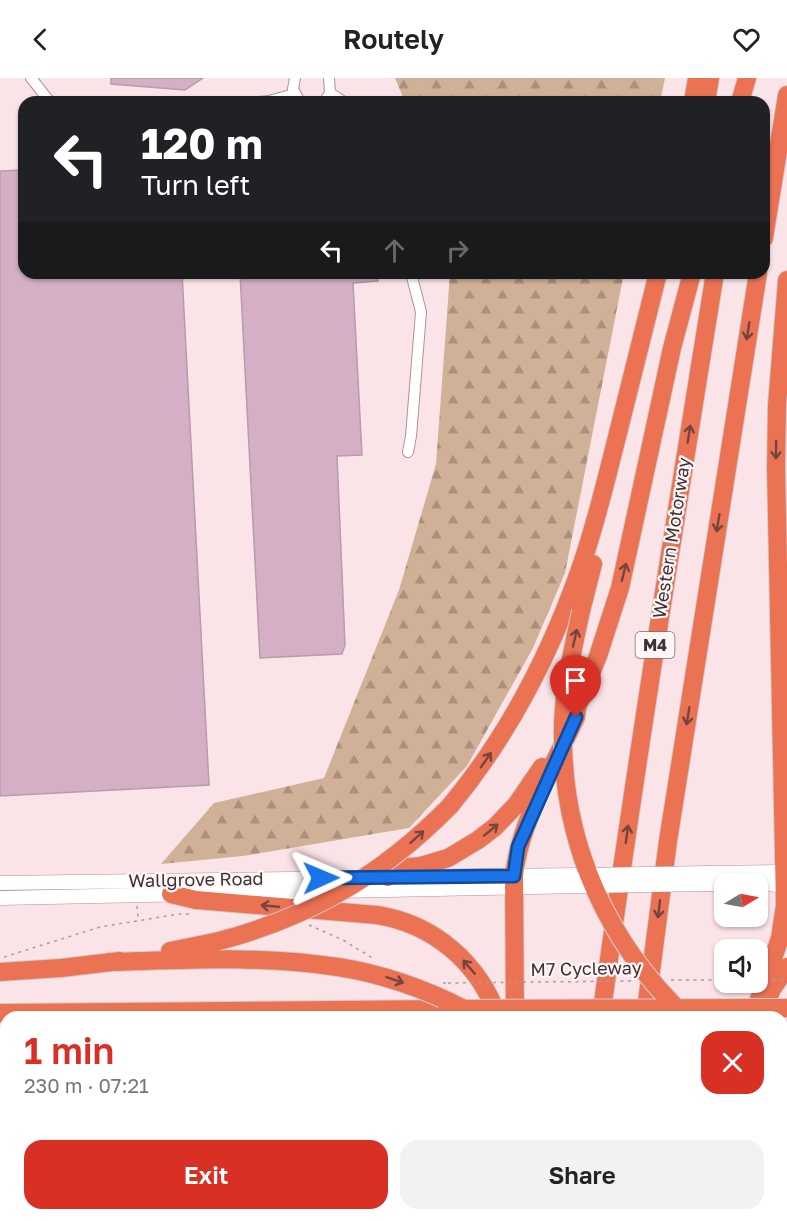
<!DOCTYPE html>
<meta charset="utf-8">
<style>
body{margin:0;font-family:"Golos Text",sans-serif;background:#f2f2f2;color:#222;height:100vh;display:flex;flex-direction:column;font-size:22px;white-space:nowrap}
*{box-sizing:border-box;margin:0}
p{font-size:20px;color:#767676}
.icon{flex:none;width:33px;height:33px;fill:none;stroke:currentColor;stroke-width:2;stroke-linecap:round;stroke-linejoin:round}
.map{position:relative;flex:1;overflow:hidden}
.details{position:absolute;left:0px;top:933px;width:788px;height:210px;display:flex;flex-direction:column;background:#fff;border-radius:18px 18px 0 0;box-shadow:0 2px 4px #0004}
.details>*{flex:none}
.top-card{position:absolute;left:18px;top:18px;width:752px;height:183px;border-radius:18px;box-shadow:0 2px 4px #0004;background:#202124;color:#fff;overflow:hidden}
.needle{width:39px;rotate:80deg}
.controls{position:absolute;left:714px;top:795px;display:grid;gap:12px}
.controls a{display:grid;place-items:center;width:54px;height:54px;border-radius:12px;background:#fff;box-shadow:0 2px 4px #0004;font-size:30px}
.pin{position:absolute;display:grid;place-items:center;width:51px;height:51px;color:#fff;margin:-62px -26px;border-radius:50% 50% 50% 0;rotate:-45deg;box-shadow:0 0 6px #0007}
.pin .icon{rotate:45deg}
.me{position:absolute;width:66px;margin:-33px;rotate:89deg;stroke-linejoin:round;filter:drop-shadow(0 0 4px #0008)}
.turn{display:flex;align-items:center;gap:21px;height:126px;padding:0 24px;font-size:27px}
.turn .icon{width:78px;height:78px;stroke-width:2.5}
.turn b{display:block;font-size:42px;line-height:51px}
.lanes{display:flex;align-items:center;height:57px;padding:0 24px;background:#0003;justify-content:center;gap:30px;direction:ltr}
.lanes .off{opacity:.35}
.round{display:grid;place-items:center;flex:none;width:63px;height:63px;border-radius:18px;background:#f2f2f2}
.headline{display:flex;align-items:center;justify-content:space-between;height:102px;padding:0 24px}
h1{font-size:36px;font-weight:600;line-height:45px;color:#d93025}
.button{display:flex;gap:12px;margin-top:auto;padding:12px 24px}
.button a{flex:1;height:69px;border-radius:18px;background:#d93025;color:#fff;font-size:24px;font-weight:600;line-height:69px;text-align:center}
.button a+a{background:#f2f2f2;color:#222}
header{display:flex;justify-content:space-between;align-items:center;height:78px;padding:0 24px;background:#fff;font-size:27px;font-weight:600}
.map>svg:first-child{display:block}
.forest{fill:url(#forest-firs)}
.building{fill:#d4afc5;stroke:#b89bac;stroke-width:1.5}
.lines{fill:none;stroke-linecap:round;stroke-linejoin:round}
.minor-casing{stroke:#b29095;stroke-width:12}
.secondary-casing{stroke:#b29095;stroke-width:15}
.motorway-casing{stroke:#d1cece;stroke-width:20}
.path{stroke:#ad9a9c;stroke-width:1.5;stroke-dasharray:3 4.5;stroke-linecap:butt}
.minor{stroke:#fff;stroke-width:10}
.secondary{stroke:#fff;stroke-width:14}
.motorway{stroke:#ec7254;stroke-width:18}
.secondary-bridge-casing{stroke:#b29095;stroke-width:15;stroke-linecap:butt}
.motorway-bridge-casing{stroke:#d1cece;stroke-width:20;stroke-linecap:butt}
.path-bridge{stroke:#ad9a9c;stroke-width:1.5;stroke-dasharray:3 4.5;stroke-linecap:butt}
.secondary-bridge{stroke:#fff;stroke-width:14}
.motorway-bridge{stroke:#ec7254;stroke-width:18}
.oneway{stroke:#74453e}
.route-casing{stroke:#114b97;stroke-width:15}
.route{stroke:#1a73e8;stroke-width:10}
.labels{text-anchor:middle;stroke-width:4.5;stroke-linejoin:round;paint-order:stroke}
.shield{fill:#fef6f7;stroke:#796d6e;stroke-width:1.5}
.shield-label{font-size:16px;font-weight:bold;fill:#403234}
.street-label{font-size:18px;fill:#403234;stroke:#fef6f7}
</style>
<header><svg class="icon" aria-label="back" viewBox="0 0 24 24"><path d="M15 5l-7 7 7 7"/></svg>Routely<svg class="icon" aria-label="heart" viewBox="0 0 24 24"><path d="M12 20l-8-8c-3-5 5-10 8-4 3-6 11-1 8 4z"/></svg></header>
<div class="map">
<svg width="787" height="1143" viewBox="0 0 787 1143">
<defs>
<pattern id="forest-firs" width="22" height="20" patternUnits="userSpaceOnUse" patternTransform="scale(1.5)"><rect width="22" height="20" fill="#d0b197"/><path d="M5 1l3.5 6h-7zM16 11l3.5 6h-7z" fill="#aa917c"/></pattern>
</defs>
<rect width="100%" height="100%" fill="#fbe4e7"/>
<path class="forest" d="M 395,0 L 665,0 L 660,24 L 405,24 Z
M 450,195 L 624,195 L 565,495 L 533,570 L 467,688 L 409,750 L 243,778 L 161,786 L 214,725 L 324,700 L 399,512 L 436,386 Z"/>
<path class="building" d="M 111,0 L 203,0 L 185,12 L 111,6 Z
M 24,92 L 24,195 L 182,195 L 209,707 L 0,718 L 0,93 Z
M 240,195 L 377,195 L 378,203 L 353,205 L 362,377 L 337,378 L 345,567 L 342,576 L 260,580 Z"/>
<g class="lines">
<defs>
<path id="minor" d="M 31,0 L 50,24
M 295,0 L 293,11 L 300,24
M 330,15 L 344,24
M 259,24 L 269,23 L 294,16
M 324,24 L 330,15 L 329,0
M 408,374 L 411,358 L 421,234 L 411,195"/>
<path id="secondary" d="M 709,795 L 787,794
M 385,799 L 584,797
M 0,805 L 363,800
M 710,806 L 724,806
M 758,806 L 787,807
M 0,820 C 195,815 390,812 584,808"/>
<path id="motorway" d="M 693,24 L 697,0
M 706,24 L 710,0
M 740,24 L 747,0
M 764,160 L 787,17
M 581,533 L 593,486
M 450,728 C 508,658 549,579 579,494 C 594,453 604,410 615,367 C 629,310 644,252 658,195
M 388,799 L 400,790 L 421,788 L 448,780 L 478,762 L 495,749 L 516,727 L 542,689
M 171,816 L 196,822 L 377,837 C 434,846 479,885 498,939
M 170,873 L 219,863
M 109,884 C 186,882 262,877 338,889
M 0,894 L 61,890 L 120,883
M 768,920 L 772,911 L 787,889
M 0,935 L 447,931
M 515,939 L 514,798 C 519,746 554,687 576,639 L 577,629 L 598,578 L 620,510 L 672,270 L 692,195
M 601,939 C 635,690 675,443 715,195
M 645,939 L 668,763 L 758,195
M 753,939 L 780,860 L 785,827 L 776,390 L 777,327 L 787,202
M 782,972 L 787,972
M 0,977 L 6,977
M 782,1001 L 787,1004
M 0,1021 L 6,1022
M 782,1050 L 787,1044
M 782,1094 L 787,1089
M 295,1137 L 302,1143
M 348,1137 L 362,1143
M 516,1143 L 516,1137
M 576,1143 L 577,1137
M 618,1143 L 618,1137
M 646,1143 L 659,1137
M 687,1143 L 689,1137
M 731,1143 L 737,1137"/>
</defs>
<use href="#minor" class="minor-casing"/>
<use href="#secondary" class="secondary-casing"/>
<use href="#motorway" class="motorway-casing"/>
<path class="path" d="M 137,828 L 138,841
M 309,847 L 343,862 L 374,881
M 4,879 L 100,849 L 179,836 L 191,836
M 443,905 L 448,905"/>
<use href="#minor" class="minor"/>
<use href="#secondary" class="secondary"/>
<use href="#motorway" class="motorway"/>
<defs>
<path id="secondary-bridge" d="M 584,797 L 709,795
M 586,808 L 710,806"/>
<path id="motorway-bridge" d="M 581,533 C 572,575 562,617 563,659 C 563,767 608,866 686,939
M 219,863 C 311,839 383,796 450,728
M 338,889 C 383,896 423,910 464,931
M 447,931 L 787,930"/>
</defs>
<use href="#secondary-bridge" class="secondary-bridge-casing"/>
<use href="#motorway-bridge" class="motorway-bridge-casing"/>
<path class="path-bridge" d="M 671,902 L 724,902
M 758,902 L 787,901
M 448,905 L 634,903"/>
<use href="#secondary-bridge" class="secondary-bridge"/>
<use href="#motorway-bridge" class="motorway-bridge"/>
</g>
<defs><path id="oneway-shaft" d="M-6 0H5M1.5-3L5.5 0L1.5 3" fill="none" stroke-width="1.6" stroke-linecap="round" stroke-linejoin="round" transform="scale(1.5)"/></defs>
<g class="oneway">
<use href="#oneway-shaft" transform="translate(748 253) rotate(99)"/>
<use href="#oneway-shaft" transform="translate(689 356) rotate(-81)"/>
<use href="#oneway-shaft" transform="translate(776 372) rotate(91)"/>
<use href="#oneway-shaft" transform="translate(718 445) rotate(99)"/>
<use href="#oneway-shaft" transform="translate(624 494) rotate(-76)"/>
<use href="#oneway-shaft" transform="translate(575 560) rotate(-77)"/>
<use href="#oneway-shaft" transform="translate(688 638) rotate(99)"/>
<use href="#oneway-shaft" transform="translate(486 682) rotate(-55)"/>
<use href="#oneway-shaft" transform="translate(491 752) rotate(-39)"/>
<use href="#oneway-shaft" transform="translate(627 756) rotate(-82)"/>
<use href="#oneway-shaft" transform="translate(417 759) rotate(-42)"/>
<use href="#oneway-shaft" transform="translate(270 828) rotate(-175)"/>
<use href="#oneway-shaft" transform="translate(659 831) rotate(97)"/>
<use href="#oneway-shaft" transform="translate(469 889) rotate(-131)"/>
<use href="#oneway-shaft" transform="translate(395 902) rotate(19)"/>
</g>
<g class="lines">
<defs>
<path id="route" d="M 321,800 L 514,798 L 518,769 L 576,639"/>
</defs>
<use href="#route" class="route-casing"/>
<use href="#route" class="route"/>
</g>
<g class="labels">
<rect class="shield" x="635.5" y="554" width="39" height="26" rx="4.5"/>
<g class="shield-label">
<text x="655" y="573">M4</text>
</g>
<g class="street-label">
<text transform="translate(672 460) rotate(-81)" y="6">Western Motorway</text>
<text transform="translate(196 802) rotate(-1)" y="6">Wallgrove Road</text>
<text transform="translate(586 891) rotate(-1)" y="6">M7 Cycleway</text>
</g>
</g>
</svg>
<div class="controls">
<a><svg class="needle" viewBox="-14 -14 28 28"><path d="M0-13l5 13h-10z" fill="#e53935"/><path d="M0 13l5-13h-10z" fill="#767676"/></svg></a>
<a><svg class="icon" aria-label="sound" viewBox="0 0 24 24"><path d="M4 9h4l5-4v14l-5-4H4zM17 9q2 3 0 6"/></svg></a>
</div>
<div class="pin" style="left:576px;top:639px;background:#d93025"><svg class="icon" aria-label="arrive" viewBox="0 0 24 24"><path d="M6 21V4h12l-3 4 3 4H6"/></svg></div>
<svg class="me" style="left:321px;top:800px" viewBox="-20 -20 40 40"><path d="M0-17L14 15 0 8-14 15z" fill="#1a73e8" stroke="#fff" stroke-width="4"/></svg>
<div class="top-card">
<div class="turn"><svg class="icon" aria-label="left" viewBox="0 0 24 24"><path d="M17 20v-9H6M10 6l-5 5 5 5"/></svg><div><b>120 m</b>Turn left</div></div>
<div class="lanes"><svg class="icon" aria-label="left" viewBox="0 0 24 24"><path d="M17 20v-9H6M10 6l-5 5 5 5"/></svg><svg class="icon off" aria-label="ahead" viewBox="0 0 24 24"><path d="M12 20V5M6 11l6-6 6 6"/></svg><svg class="icon off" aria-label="right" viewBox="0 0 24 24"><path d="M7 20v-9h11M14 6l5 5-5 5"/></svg></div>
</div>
<section class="details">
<div class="headline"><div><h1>1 min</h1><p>230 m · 07:21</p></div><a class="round" style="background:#d93025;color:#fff"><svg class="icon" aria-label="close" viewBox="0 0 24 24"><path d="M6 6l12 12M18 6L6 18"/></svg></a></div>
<div class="button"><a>Exit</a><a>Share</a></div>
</section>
</div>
